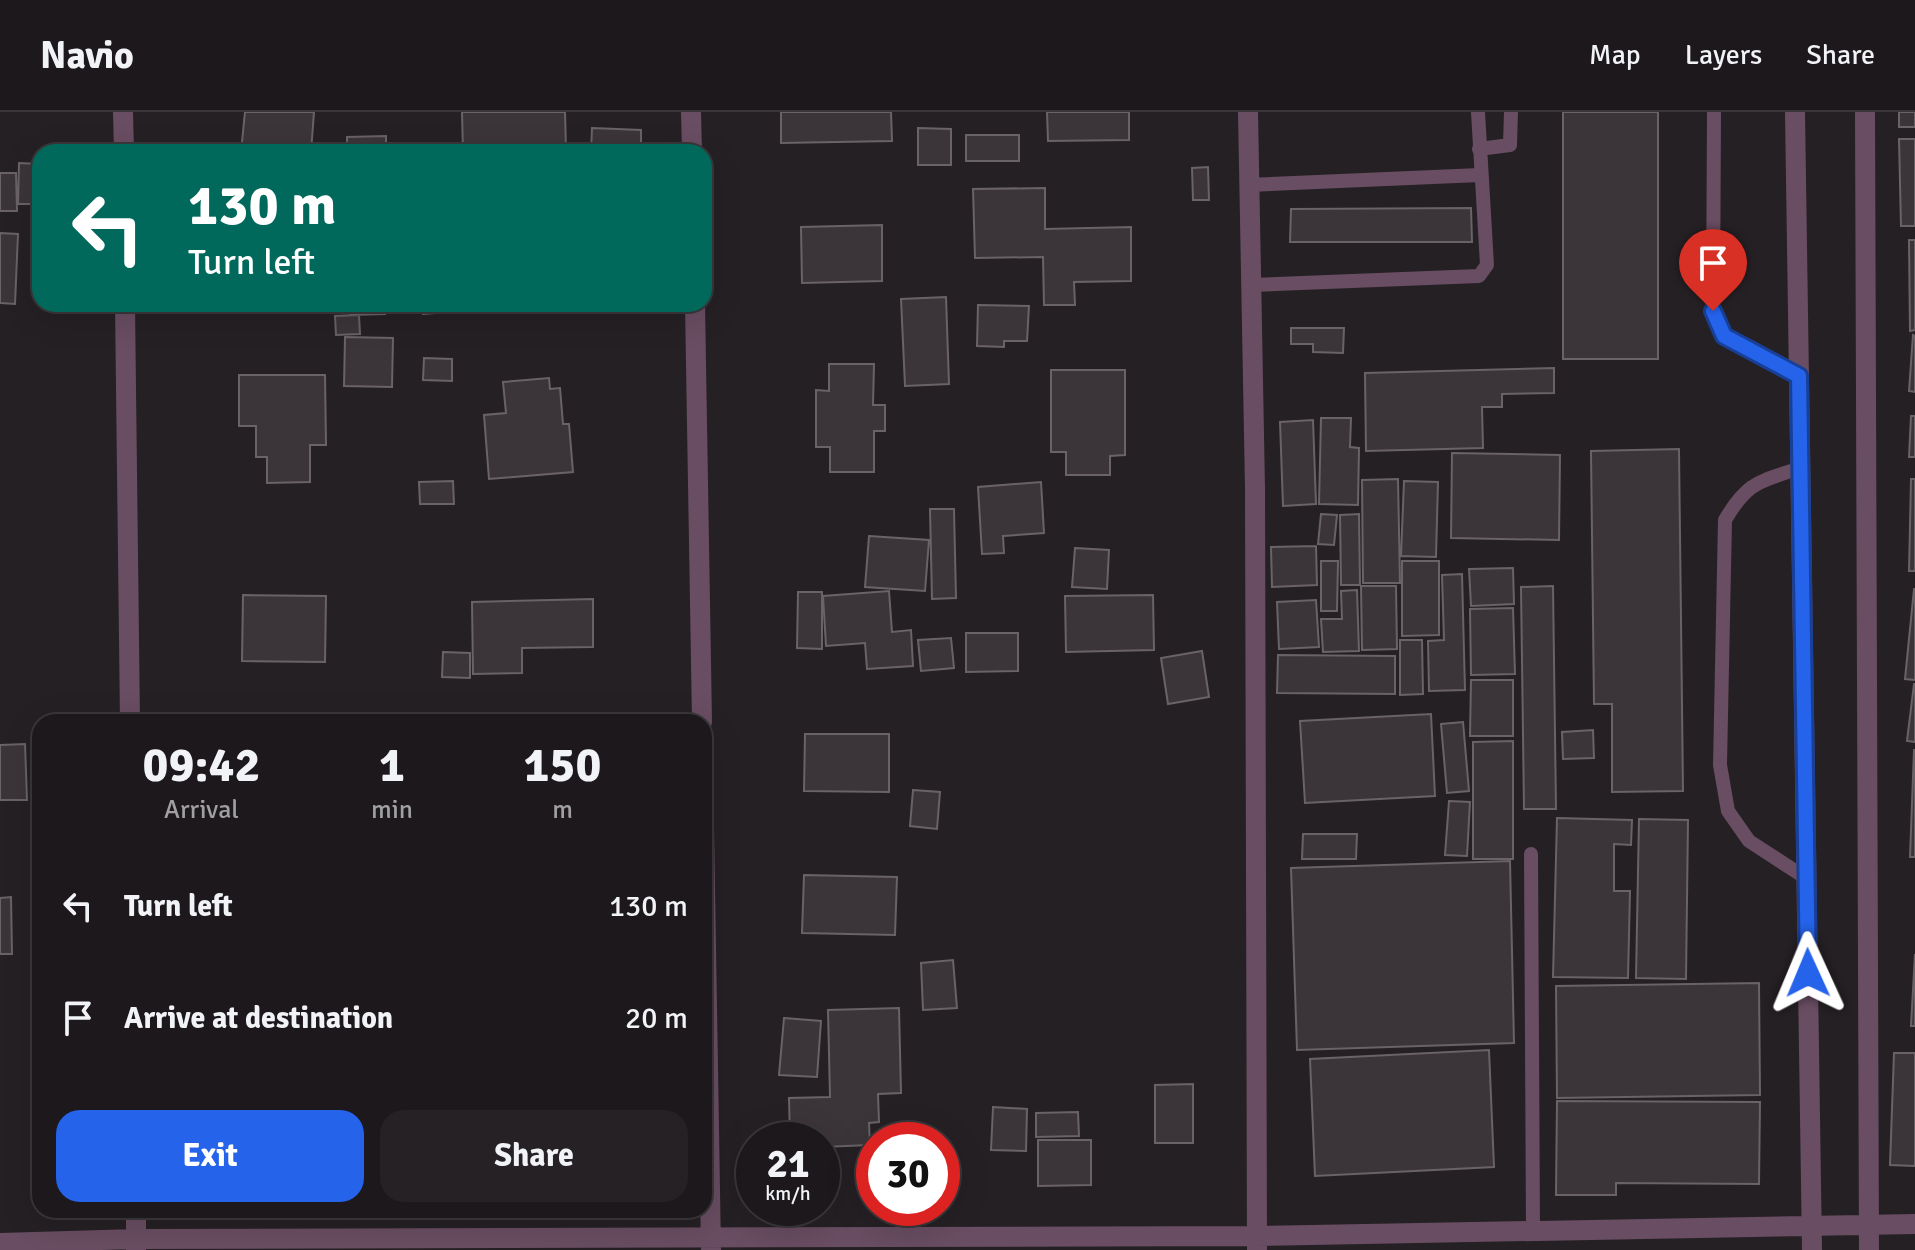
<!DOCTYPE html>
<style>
body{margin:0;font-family:Signika,sans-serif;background:#252124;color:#f1f3f6;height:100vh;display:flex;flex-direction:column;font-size:30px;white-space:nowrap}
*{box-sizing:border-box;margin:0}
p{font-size:26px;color:#a0a0a3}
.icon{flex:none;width:44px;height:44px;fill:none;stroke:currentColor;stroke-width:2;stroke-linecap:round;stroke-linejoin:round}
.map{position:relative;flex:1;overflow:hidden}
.panel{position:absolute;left:32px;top:602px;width:680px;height:504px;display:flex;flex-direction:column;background:#1c181b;border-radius:24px;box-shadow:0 8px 32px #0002,0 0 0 2px #3a373a}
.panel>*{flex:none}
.guide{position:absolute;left:32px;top:32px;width:680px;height:168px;border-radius:24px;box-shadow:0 8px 32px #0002,0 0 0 2px #3a373a;background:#00695c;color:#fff;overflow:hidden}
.speed{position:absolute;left:736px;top:1010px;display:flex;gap:16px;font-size:40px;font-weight:700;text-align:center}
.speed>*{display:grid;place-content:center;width:104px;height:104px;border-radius:50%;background:#1c181b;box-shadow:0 8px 32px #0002,0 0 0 2px #3a373a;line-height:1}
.speed small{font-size:20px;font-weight:400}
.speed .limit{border:12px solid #d22;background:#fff;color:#111}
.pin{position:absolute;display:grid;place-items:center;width:68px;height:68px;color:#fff;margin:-82px -34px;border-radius:50% 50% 50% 0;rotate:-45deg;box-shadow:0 0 8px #0007}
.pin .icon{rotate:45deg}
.me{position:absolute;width:88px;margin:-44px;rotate:359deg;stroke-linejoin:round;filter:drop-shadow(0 0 6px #0008)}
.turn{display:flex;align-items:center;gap:28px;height:168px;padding:0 24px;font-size:36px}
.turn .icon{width:104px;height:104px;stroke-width:2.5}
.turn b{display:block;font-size:56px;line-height:68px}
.eta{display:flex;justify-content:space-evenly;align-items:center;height:136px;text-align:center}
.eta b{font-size:48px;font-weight:800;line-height:56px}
.primary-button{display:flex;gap:16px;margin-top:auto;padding:16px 24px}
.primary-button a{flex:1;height:92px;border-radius:24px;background:#2563eb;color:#fff;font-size:32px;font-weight:800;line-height:92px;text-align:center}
.primary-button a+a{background:#252124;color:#f1f3f6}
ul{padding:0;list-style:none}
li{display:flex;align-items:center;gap:24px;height:112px;padding:0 24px}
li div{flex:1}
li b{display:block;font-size:30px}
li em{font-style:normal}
header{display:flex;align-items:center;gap:48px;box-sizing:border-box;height:112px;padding:0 40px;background:#1c181b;border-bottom:2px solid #3a373a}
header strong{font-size:38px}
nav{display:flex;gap:44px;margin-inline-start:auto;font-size:28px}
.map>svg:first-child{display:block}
.building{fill:#3b3539;stroke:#696267;stroke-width:2}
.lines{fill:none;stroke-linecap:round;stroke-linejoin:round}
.lane{stroke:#694d62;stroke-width:14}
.street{stroke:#694d62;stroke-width:20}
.route-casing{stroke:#184099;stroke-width:20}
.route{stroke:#2563eb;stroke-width:14}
</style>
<header>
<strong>Navio</strong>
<nav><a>Map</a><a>Layers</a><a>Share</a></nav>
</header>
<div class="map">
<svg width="1915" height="1138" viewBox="0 0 1915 1138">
<rect width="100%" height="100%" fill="#252024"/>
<path class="building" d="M 245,0 L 314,0 L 311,40 L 241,40 Z
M 462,0 L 565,0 L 566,38 L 463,40 Z
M 781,0 L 891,0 L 892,29 L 781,31 Z
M 1047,0 L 1129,0 L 1129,28 L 1048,29 Z
M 1563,0 L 1658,0 L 1658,247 L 1563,247 Z
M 1899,0 L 1915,0 L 1915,15 L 1899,15 Z
M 592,16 L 641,18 L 641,40 L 591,40 Z
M 918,16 L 951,17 L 951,53 L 918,53 Z
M 966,23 L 1019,23 L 1019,49 L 966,49 Z
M 386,24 L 386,40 L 347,40 L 347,25 Z
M 1899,27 L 1915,27 L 1915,114 L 1901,114 Z
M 19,51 L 40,52 L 40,92 L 18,92 Z
M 1208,55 L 1209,88 L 1193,88 L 1192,56 Z
M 0,61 L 16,61 L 17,99 L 0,99 Z
M 1045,76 L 1045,117 L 1131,115 L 1131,169 L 1074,170 L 1075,193 L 1044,193 L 1043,145 L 975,146 L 973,77 Z
M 1471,96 L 1472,130 L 1290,130 L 1291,97 Z
M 882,113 L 882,169 L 802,171 L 801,115 Z
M 0,121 L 18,122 L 15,192 L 0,191 Z
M 1909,128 L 1915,128 L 1915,218 L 1910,219 Z
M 946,185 L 949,272 L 905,274 L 901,187 Z
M 350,192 L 385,192 L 385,202 L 350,203 Z
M 423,192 L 461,192 L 462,199 L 423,202 Z
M 978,193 L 1029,194 L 1027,229 L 1004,229 L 1004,235 L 977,234 Z
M 359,203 L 360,222 L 336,223 L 335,204 Z
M 1291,216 L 1344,216 L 1343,241 L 1313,240 L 1313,232 L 1291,232 Z
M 1913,223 L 1915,224 L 1915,280 L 1909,279 Z
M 345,225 L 393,226 L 392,275 L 344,274 Z
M 424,246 L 452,247 L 452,269 L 423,268 Z
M 829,252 L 874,252 L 873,293 L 885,293 L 885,319 L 874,319 L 874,360 L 830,360 L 830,335 L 816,335 L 816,278 L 829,279 Z
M 1554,256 L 1554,281 L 1502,282 L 1502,295 L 1482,295 L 1483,336 L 1366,339 L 1365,261 Z
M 1051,258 L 1125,258 L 1125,343 L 1110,344 L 1110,363 L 1066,363 L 1066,340 L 1051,340 Z
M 239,263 L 325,263 L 326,333 L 310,333 L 310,370 L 267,371 L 267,345 L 256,345 L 256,314 L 239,314 Z
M 549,266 L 550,277 L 560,276 L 563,312 L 569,312 L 573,360 L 489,367 L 484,303 L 506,301 L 503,270 Z
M 1911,304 L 1915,304 L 1915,345 L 1909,345 Z
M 1321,306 L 1351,306 L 1350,335 L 1359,336 L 1358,393 L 1319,392 Z
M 1313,308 L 1316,392 L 1283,394 L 1280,310 Z
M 1679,337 L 1683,679 L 1612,680 L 1612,592 L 1594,592 L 1591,339 Z
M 1452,341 L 1560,343 L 1559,428 L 1451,426 Z
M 1398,367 L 1400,471 L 1363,471 L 1362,368 Z
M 1911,367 L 1915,367 L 1915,459 L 1909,459 Z
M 453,369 L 454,392 L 420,392 L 419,370 Z
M 1404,369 L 1438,370 L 1436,445 L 1401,444 Z
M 1041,370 L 1044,421 L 1003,424 L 1004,441 L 982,442 L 978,375 Z
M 930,397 L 954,397 L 956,486 L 932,487 Z
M 1321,402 L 1337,403 L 1334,433 L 1318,432 Z
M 1359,402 L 1360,473 L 1341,473 L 1340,403 Z
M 869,424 L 929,428 L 925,479 L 865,475 Z
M 1316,434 L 1317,473 L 1272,475 L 1271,435 Z
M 1075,436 L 1109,438 L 1107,477 L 1072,475 Z
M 1321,449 L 1338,449 L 1337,499 L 1321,499 Z
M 1402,449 L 1439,449 L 1439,523 L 1402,524 Z
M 1513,456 L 1514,492 L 1471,494 L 1469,457 Z
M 1462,462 L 1465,578 L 1429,579 L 1428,529 L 1444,528 L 1442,463 Z
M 1361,474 L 1396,474 L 1397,537 L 1362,538 Z
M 1553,474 L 1556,697 L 1524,697 L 1521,475 Z
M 1914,477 L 1915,477 L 1915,568 L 1905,567 Z
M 1357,478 L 1359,539 L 1323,540 L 1321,507 L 1342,507 L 1341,479 Z
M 889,479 L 892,520 L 911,518 L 913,554 L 867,557 L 865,531 L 826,534 L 823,484 Z
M 798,480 L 822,480 L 822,537 L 797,536 Z
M 243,483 L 326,484 L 325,550 L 242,549 Z
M 1153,483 L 1154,538 L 1066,540 L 1065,484 Z
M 593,487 L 593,535 L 522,536 L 522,561 L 473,562 L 472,490 Z
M 1316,488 L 1319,535 L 1279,537 L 1277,490 Z
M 1513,496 L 1515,562 L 1471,563 L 1470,497 Z
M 966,521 L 1018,521 L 1018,559 L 966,560 Z
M 951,526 L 954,556 L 921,559 L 918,528 Z
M 1400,528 L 1422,528 L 1423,582 L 1400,583 Z
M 1202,539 L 1209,585 L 1168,592 L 1161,546 Z
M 443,540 L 470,541 L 470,566 L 442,565 Z
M 1278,543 L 1395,544 L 1395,582 L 1277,581 Z
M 1471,568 L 1513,568 L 1513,624 L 1470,624 Z
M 1914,572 L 1915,572 L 1915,630 L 1907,629 Z
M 1431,602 L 1435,684 L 1305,691 L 1300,609 Z
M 1463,610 L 1469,679 L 1447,681 L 1441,612 Z
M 1593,618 L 1594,646 L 1563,647 L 1562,620 Z
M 805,622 L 889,622 L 889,680 L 804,679 Z
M 1513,629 L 1513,747 L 1473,747 L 1473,630 Z
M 25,632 L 27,688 L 0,688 L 0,633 Z
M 1914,638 L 1915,638 L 1915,745 L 1910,745 Z
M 913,678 L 940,680 L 937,717 L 910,714 Z
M 1449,689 L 1470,690 L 1467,744 L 1445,743 Z
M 1557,706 L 1632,708 L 1631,733 L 1614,732 L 1614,779 L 1630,779 L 1628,866 L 1553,865 Z
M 1639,707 L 1688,708 L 1686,867 L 1636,866 Z
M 1303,722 L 1357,722 L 1356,747 L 1302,747 Z
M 1510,749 L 1514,931 L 1297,938 L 1291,756 Z
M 804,763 L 897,765 L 895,823 L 802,821 Z
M 11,785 L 12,842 L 0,842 L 0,786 Z
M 1915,842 L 1915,914 L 1911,914 Z
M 953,848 L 957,896 L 923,898 L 921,851 Z
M 1759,871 L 1760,983 L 1557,986 L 1556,874 Z
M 899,896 L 901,981 L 878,982 L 879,1010 L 869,1011 L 870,1033 L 822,1035 L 822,1028 L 790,1028 L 789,986 L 830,985 L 828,898 Z
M 784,906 L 821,909 L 817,965 L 779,963 Z
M 1489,938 L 1494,1055 L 1315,1064 L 1310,947 Z
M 1894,941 L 1915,941 L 1915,1054 L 1890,1053 Z
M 1193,972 L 1193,1031 L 1155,1031 L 1155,973 Z
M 1557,989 L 1760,990 L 1759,1072 L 1616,1071 L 1616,1083 L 1556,1083 Z
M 993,995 L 1027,997 L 1026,1039 L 991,1038 Z
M 1078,1000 L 1079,1024 L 1036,1025 L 1036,1001 Z
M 1038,1028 L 1091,1028 L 1091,1073 L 1038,1074 Z"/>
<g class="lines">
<path class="lane" d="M 1714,0 L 1713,199 L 1724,224 L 1799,264
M 1479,37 L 1510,33 L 1511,0
M 1248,73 L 1480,63
M 1251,173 L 1479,164 L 1487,153 L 1478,0
M 1800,356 C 1759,370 1748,369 1725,408 L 1720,653 L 1728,699 L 1749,729 L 1806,766
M 1531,742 L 1533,1119"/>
<path class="street" d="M 123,0 L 124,40
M 691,0 L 692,40
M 1248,0 L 1255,376 L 1257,1138
M 1795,0 L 1812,1138
M 1865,0 L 1869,1138
M 125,192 L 130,610
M 695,192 L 702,610
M 704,715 L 711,1138
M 136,1098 L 136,1138
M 0,1131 L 136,1127 L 1257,1124 L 1915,1112"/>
</g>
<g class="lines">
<defs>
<path id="route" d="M 1713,199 L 1724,224 L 1799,264 L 1808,861"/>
</defs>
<use href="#route" class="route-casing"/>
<use href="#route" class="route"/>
</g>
</svg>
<div class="speed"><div>21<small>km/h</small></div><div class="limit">30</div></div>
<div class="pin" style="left:1713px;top:199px;background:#d93025"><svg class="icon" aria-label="arrive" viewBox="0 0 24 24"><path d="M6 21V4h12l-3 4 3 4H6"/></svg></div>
<svg class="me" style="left:1808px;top:861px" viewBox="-20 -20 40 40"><path d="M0-17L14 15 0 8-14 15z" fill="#2563eb" stroke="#fff" stroke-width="4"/></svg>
<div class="guide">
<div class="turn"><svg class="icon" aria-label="left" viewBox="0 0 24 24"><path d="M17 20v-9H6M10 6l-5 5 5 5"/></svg><div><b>130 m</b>Turn left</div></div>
</div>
<section class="panel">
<div class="eta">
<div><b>09:42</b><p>Arrival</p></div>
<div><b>1</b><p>min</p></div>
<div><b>150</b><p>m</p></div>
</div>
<ul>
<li><svg class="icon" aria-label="left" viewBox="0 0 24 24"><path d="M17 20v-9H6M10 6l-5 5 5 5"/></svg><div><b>Turn left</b></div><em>130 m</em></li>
<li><svg class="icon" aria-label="arrive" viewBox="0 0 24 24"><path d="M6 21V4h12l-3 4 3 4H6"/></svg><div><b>Arrive at destination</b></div><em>20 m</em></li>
</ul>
<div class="primary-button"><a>Exit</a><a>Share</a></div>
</section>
</div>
